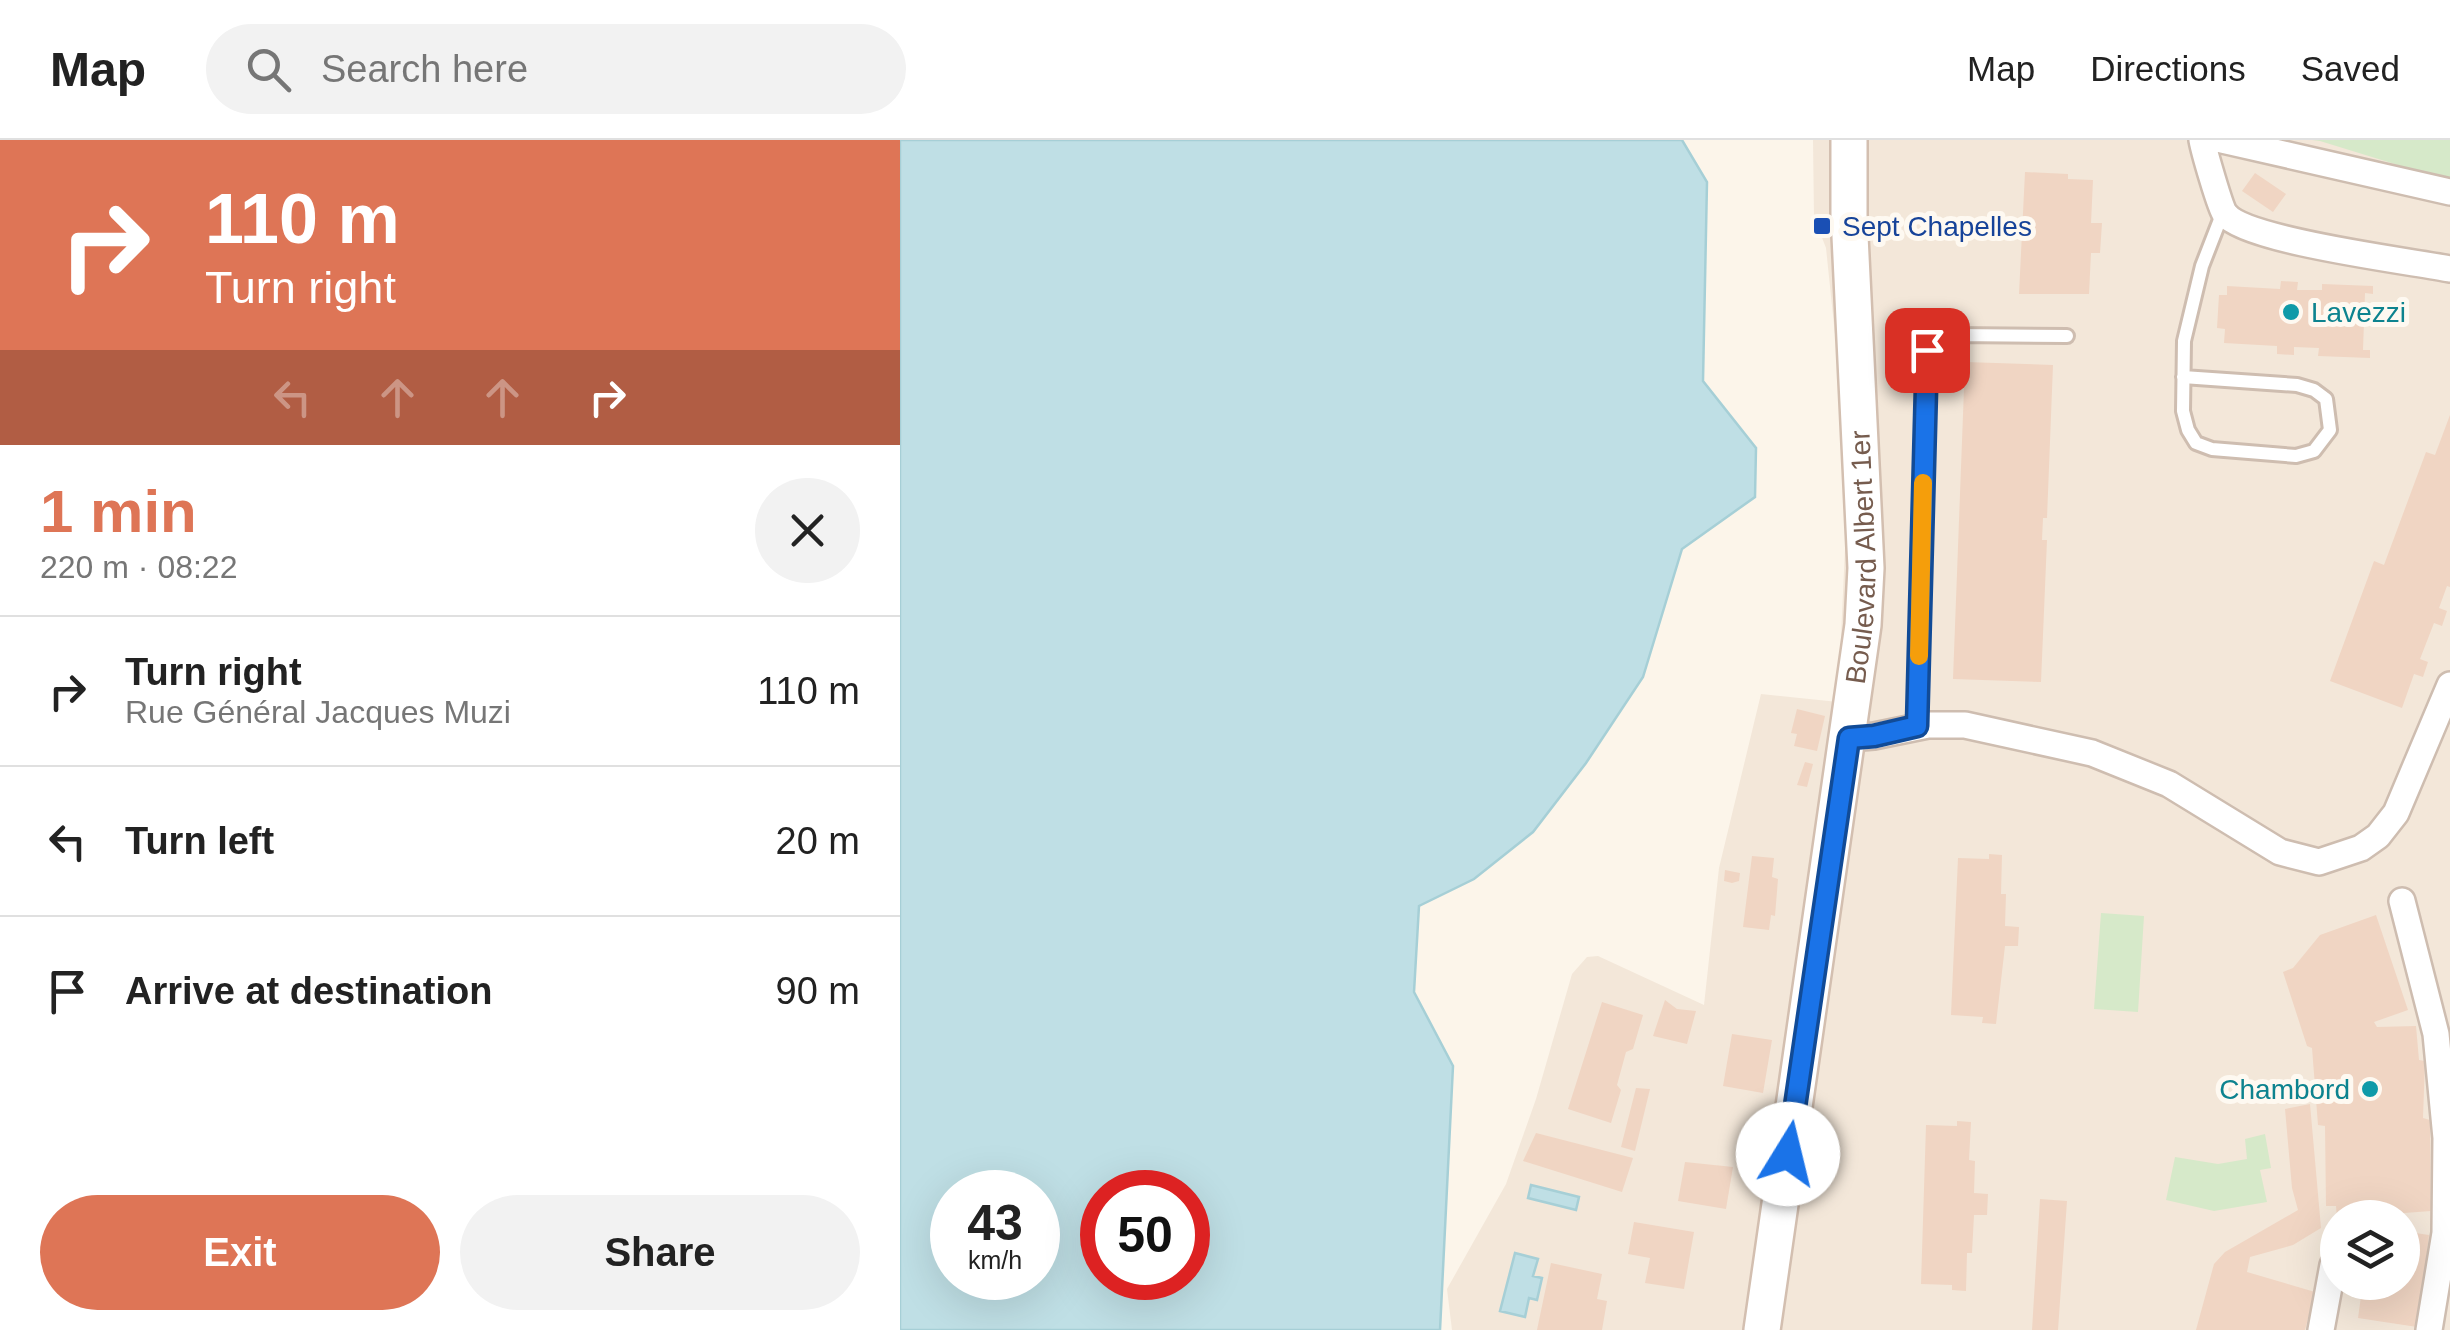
<!DOCTYPE html>
<meta charset="utf-8">
<style>
body{margin:0;font-family:Arial,sans-serif;background:#f2f2f2;color:#222;height:100vh;display:flex;flex-direction:column;font-size:38px;white-space:nowrap}
*{box-sizing:border-box;margin:0}
p{font-size:32px;color:#767676}
.icon{flex:none;width:55px;height:55px;fill:none;stroke:currentColor;stroke-width:2;stroke-linecap:round;stroke-linejoin:round}
.map{position:relative;flex:1;overflow:hidden}
.details{display:flex;flex-direction:column;background:#fff;width:900px}
.details>*{flex:none}
.guide{background:#de7556;color:#fff;overflow:hidden}
.tools{position:absolute;left:1420px;top:1060px;display:grid;gap:20px}
.tools a{display:grid;place-items:center;width:100px;height:100px;border-radius:50%;background:#fff;box-shadow:0 10px 40px #0002;font-size:50px}
.speed{position:absolute;left:30px;top:1030px;display:flex;gap:20px;font-size:50px;font-weight:700;text-align:center}
.speed>*{display:grid;place-content:center;width:130px;height:130px;border-radius:50%;background:#fff;box-shadow:0 10px 40px #0002;line-height:1}
.speed small{font-size:25px;font-weight:400}
.speed .limit{border:15px solid #d22;background:#fff;color:#111}
.pin{position:absolute;display:grid;place-items:center;width:85px;height:85px;color:#fff;margin:-42px;border-radius:20px;box-shadow:0 5px 15px #0006}
.me{position:absolute;width:110px;margin:-55px;rotate:9deg;stroke-linejoin:round;filter:drop-shadow(0 0 8px #0008)}
.turn{display:flex;align-items:center;gap:35px;height:210px;padding:0 40px;font-size:45px}
.turn .icon{width:130px;height:130px;stroke-width:2.5}
.turn b{display:block;font-size:70px;line-height:85px}
.lanes{display:flex;align-items:center;height:95px;padding:0 40px;background:#0003;justify-content:center;gap:50px;direction:ltr}
.lanes .off{opacity:.35}
.round{display:grid;place-items:center;flex:none;width:105px;height:105px;border-radius:52px;background:#f2f2f2}
.headline{display:flex;align-items:center;justify-content:space-between;height:170px;padding:0 40px}
h1{font-size:60px;font-weight:700;line-height:75px;color:#de7556}
.cta{display:flex;gap:20px;margin-top:auto;padding:20px 40px}
.cta a{flex:1;height:115px;border-radius:60px;background:#de7556;color:#fff;font-size:40px;font-weight:700;line-height:115px;text-align:center}
.cta a+a{background:#f2f2f2;color:#222}
ul{padding:0;list-style:none}
li{display:flex;align-items:center;gap:30px;height:150px;padding:0 40px;border-top:2px solid #e0e0e0}
li div{flex:1}
li b{display:block;font-size:38px}
li em{font-style:normal}
header{display:flex;align-items:center;gap:60px;box-sizing:border-box;height:140px;padding:0 50px;background:#fff;border-bottom:2px solid #e0e0e0}
header strong{font-size:48px}
nav{display:flex;gap:55px;margin-inline-start:auto;font-size:35px}
.search{width:700px;height:90px;background:#f2f2f2;display:flex;align-items:center;gap:25px;box-sizing:border-box;padding:0 35px;border-radius:55px;color:#767676;font-size:38px}
main{display:flex;flex:1;min-height:0}
.map>svg:first-child{display:block}
.residential{fill:#f3e7d9;fill-rule:evenodd}
.green{fill:#d6e9c9}
.water{fill:#bfdfe5;stroke:#a6cfd6;stroke-width:2.5;fill-rule:evenodd}
.building{fill:#f0d5c3}
.lines{fill:none;stroke-linecap:round;stroke-linejoin:round}
.service-casing{stroke:#cebdb0;stroke-width:18}
.minor-casing{stroke:#cebdb0;stroke-width:30}
.secondary-casing{stroke:#d3bfb0;stroke-width:40}
.service{stroke:#fff;stroke-width:12}
.minor{stroke:#fff;stroke-width:25}
.secondary{stroke:#fff;stroke-width:35}
.route-casing{stroke:#114b97;stroke-width:25}
.route{stroke:#1a73e8;stroke-width:18}
.slow{stroke:#f59e0b;stroke-width:18}
.transit-dot{fill:#1a4fb4;stroke:#fef9f1;stroke-width:4}
.culture-dot{fill:#0f9aa8;stroke:#fef9f1;stroke-width:4}
.labels{text-anchor:middle;stroke-width:10;stroke-linejoin:round;paint-order:stroke}
.transit-label{font-size:28px;fill:#164399;stroke:#fef9f1;text-anchor:start}
.culture-label{font-size:28px;fill:#0d838f;stroke:#fef9f1;text-anchor:start}
.street-label{font-size:28px;fill:#765c4e;stroke:#fef9f1}
</style>
<header>
<strong>Map</strong>
<div class="search"><svg class="icon" aria-label="search" viewBox="0 0 24 24"><circle cx="10" cy="10" r="6"/><path d="M15 15l6 6"/></svg>Search here</div>
<nav><a>Map</a><a>Directions</a><a>Saved</a></nav>
</header>
<main>
<section class="details">
<div class="guide">
<div class="turn"><svg class="icon" aria-label="right" viewBox="0 0 24 24"><path d="M7 20v-9h11M14 6l5 5-5 5"/></svg><div><b>110 m</b>Turn right</div></div>
<div class="lanes"><svg class="icon off" aria-label="left" viewBox="0 0 24 24"><path d="M17 20v-9H6M10 6l-5 5 5 5"/></svg><svg class="icon off" aria-label="ahead" viewBox="0 0 24 24"><path d="M12 20V5M6 11l6-6 6 6"/></svg><svg class="icon off" aria-label="ahead" viewBox="0 0 24 24"><path d="M12 20V5M6 11l6-6 6 6"/></svg><svg class="icon" aria-label="right" viewBox="0 0 24 24"><path d="M7 20v-9h11M14 6l5 5-5 5"/></svg></div>
</div>
<div class="headline"><div><h1>1 min</h1><p>220 m · 08:22</p></div><a class="round"><svg class="icon" aria-label="close" viewBox="0 0 24 24"><path d="M6 6l12 12M18 6L6 18"/></svg></a></div>
<ul>
<li><svg class="icon" aria-label="right" viewBox="0 0 24 24"><path d="M7 20v-9h11M14 6l5 5-5 5"/></svg><div><b>Turn right</b><p>Rue Général Jacques Muzi</p></div><em>110 m</em></li>
<li><svg class="icon" aria-label="left" viewBox="0 0 24 24"><path d="M17 20v-9H6M10 6l-5 5 5 5"/></svg><div><b>Turn left</b></div><em>20 m</em></li>
<li><svg class="icon" aria-label="arrive" viewBox="0 0 24 24"><path d="M6 21V4h12l-3 4 3 4H6"/></svg><div><b>Arrive at destination</b></div><em>90 m</em></li>
</ul>
<div class="cta"><a>Exit</a><a>Share</a></div>
</section>
<div class="map">
<svg width="1550" height="1190" viewBox="0 0 1550 1190">
<rect width="100%" height="100%" fill="#fcf5ea"/>
<path class="residential" d="M 913,0 L 1550,0 L 1550,1190 L 552,1190 L 547,1149 L 606,1044 L 636,959 L 672,834 L 687,817 L 698,816 L 804,865 L 819,728 L 861,554 L 938,562 L 946,387 L 943,272 L 926,108 L 914,77 ZM 1438,1078 L 1502,1078 L 1502,1142 L 1438,1142 Z"/>
<path class="green" d="M 1412,0 L 1550,0 L 1550,41 L 1420,1 Z
M 1201,773 L 1244,776 L 1238,872 L 1194,869 Z
M 1365,994 L 1371,1028 L 1360,1030 L 1367,1062 L 1314,1071 L 1266,1060 L 1275,1017 L 1318,1024 L 1347,1019 L 1345,999 Z"/>
<path class="water" d="M 0,0 L 782,0 L 807,42 L 803,241 L 856,308 L 855,357 L 782,409 L 743,537 L 686,623 L 633,692 L 574,739 L 519,766 L 514,852 L 553,926 L 540,1190 L 0,1190 ZM 138,1052 L 138,1138 L 52,1138 L 52,1052 ZM 288,1052 L 288,1138 L 202,1138 L 202,1052 Z
M 631,1045 L 679,1057 L 676,1070 L 628,1058 Z
M 615,1113 L 638,1119 L 633,1136 L 642,1138 L 637,1160 L 629,1158 L 625,1177 L 600,1171 Z"/>
<path class="building" d="M 1125,32 L 1168,34 L 1168,39 L 1193,40 L 1191,83 L 1202,83 L 1200,113 L 1191,113 L 1189,154 L 1119,154 Z
M 1355,33 L 1386,54 L 1373,72 L 1342,51 Z
M 1381,141 L 1398,142 L 1397,150 L 1422,150 L 1422,144 L 1473,146 L 1473,154 L 1465,153 L 1463,210 L 1470,210 L 1470,218 L 1418,216 L 1419,208 L 1394,207 L 1394,215 L 1377,214 L 1377,206 L 1324,203 L 1325,189 L 1317,188 L 1319,155 L 1327,155 L 1327,146 L 1380,149 Z
M 1065,222 L 1153,225 L 1147,378 L 1143,378 L 1142,400 L 1147,400 L 1141,542 L 1053,539 Z
M 1550,275 L 1550,447 L 1547,446 L 1539,468 L 1547,471 L 1542,486 L 1534,483 L 1520,519 L 1528,522 L 1523,537 L 1514,534 L 1502,568 L 1430,541 L 1474,421 L 1484,425 L 1526,312 L 1535,315 Z
M 897,569 L 925,576 L 917,611 L 894,606 L 897,594 L 891,593 Z
M 905,622 L 913,624 L 907,647 L 897,645 Z
M 1089,714 L 1102,715 L 1101,754 L 1106,754 L 1105,786 L 1119,787 L 1118,806 L 1105,806 L 1096,884 L 1082,883 L 1083,877 L 1051,875 L 1058,718 L 1089,719 Z
M 852,716 L 874,718 L 872,737 L 878,739 L 875,776 L 871,775 L 869,790 L 843,787 Z
M 825,730 L 840,733 L 839,741 L 832,743 L 824,741 Z
M 1476,775 L 1508,870 L 1474,882 L 1477,887 L 1516,886 L 1519,920 L 1525,921 L 1523,978 L 1530,980 L 1531,1071 L 1437,1078 L 1436,1066 L 1426,1066 L 1425,986 L 1418,985 L 1412,908 L 1407,906 L 1383,832 L 1393,828 L 1420,795 Z
M 765,860 L 777,869 L 796,871 L 787,904 L 753,896 Z
M 702,862 L 743,875 L 733,909 L 726,912 L 717,945 L 721,950 L 711,983 L 668,969 Z
M 832,894 L 872,900 L 863,953 L 823,946 Z
M 736,948 L 750,949 L 735,1011 L 721,1007 Z
M 1410,964 L 1421,1088 L 1393,1105 L 1350,1117 L 1347,1132 L 1415,1152 L 1405,1190 L 1296,1190 L 1314,1124 L 1325,1112 L 1398,1070 L 1392,1048 L 1385,969 Z
M 1057,981 L 1071,982 L 1069,1020 L 1075,1021 L 1074,1053 L 1088,1054 L 1087,1075 L 1074,1075 L 1072,1113 L 1067,1113 L 1066,1151 L 1052,1150 L 1052,1145 L 1021,1144 L 1026,985 L 1057,986 Z
M 636,993 L 733,1018 L 722,1052 L 623,1021 Z
M 785,1022 L 833,1027 L 826,1069 L 778,1061 Z
M 1140,1059 L 1167,1061 L 1158,1190 L 1132,1190 Z
M 734,1082 L 794,1092 L 784,1149 L 745,1143 L 750,1118 L 728,1114 Z
M 1502,1091 L 1529,1095 L 1525,1129 L 1529,1130 L 1526,1153 L 1522,1152 L 1517,1187 L 1458,1178 L 1463,1142 L 1502,1142 Z
M 651,1123 L 702,1134 L 697,1159 L 707,1161 L 702,1190 L 637,1190 Z"/>
<g class="lines">
<defs>
<path id="service" d="M 1283,237 L 1397,245 L 1414,250 L 1426,259 L 1430,290 L 1414,311 L 1396,316 L 1312,309 L 1296,303 L 1288,290 L 1283,271 L 1284,201 L 1302,126 L 1323,72
M 1017,587 L 1027,210 L 1054,195 L 1167,196"/>
<path id="minor" d="M 1302,0 C 1304,11 1320,67 1325,74 C 1346,101 1509,121 1550,129
M 1322,0 L 1550,52
M 949,598 L 974,596 L 1028,585 L 1065,585 L 1192,613 L 1269,644 L 1380,712 L 1419,722 L 1461,708 L 1478,696 L 1496,673 L 1550,545
M 1502,761 L 1536,894 L 1546,998 L 1545,1093 L 1529,1190
M 1421,1190 L 1433,1125"/>
<g id="secondary">
<path id="s1" d="M 862,1190 L 963,485 L 966,428 L 949,75 L 949,0"/>
</g>
</defs>
<use href="#service" class="service-casing"/>
<use href="#minor" class="minor-casing"/>
<use href="#secondary" class="secondary-casing"/>
<use href="#service" class="service"/>
<use href="#minor" class="minor"/>
<use href="#secondary" class="secondary"/>
</g>
<g class="lines">
<defs>
<path id="route" d="M 888,1014 L 949,598 L 974,596 L 1017,586 L 1027,210"/>
</defs>
<use href="#route" class="route-casing"/>
<use href="#route" class="route"/>
<path class="slow" d="M 1019,516 L 1023,343"/>
</g>
<rect class="transit-dot" x="912" y="76" width="20" height="20" rx="5"/>
<g class="culture-dot">
<circle cx="1391" cy="172" r="10"/>
<circle cx="1470" cy="949" r="10"/>
</g>
<g class="labels">
<g class="transit-label">
<text x="942" y="96">Sept Chapelles</text>
</g>
<g class="culture-label">
<text x="1411" y="182">Lavezzi</text>
<text x="1450" y="959" text-anchor="end">Chambord</text>
</g>
<g class="street-label">
<text dy="10" stroke="none"><textPath href="#s1" startOffset="780">Boulevard Albert 1er</textPath></text>
</g>
</g>
</svg>
<div class="tools">
<a><svg class="icon" aria-label="layers" viewBox="0 0 24 24"><path d="M12 4l9 5-9 5-9-5zM3 14l9 5 9-5"/></svg></a>
</div>
<div class="speed"><div>43<small>km/h</small></div><div class="limit">50</div></div>
<div class="pin" style="left:1027px;top:210px;background:#d93025"><svg class="icon" aria-label="arrive" viewBox="0 0 24 24"><path d="M6 21V4h12l-3 4 3 4H6"/></svg></div>
<svg class="me" style="left:888px;top:1014px" viewBox="-20 -20 40 40"><circle r="19" fill="#fff"/><path d="M0-13L10 11 0 6-10 11z" fill="#1a73e8"/></svg>
</div>
</main>
